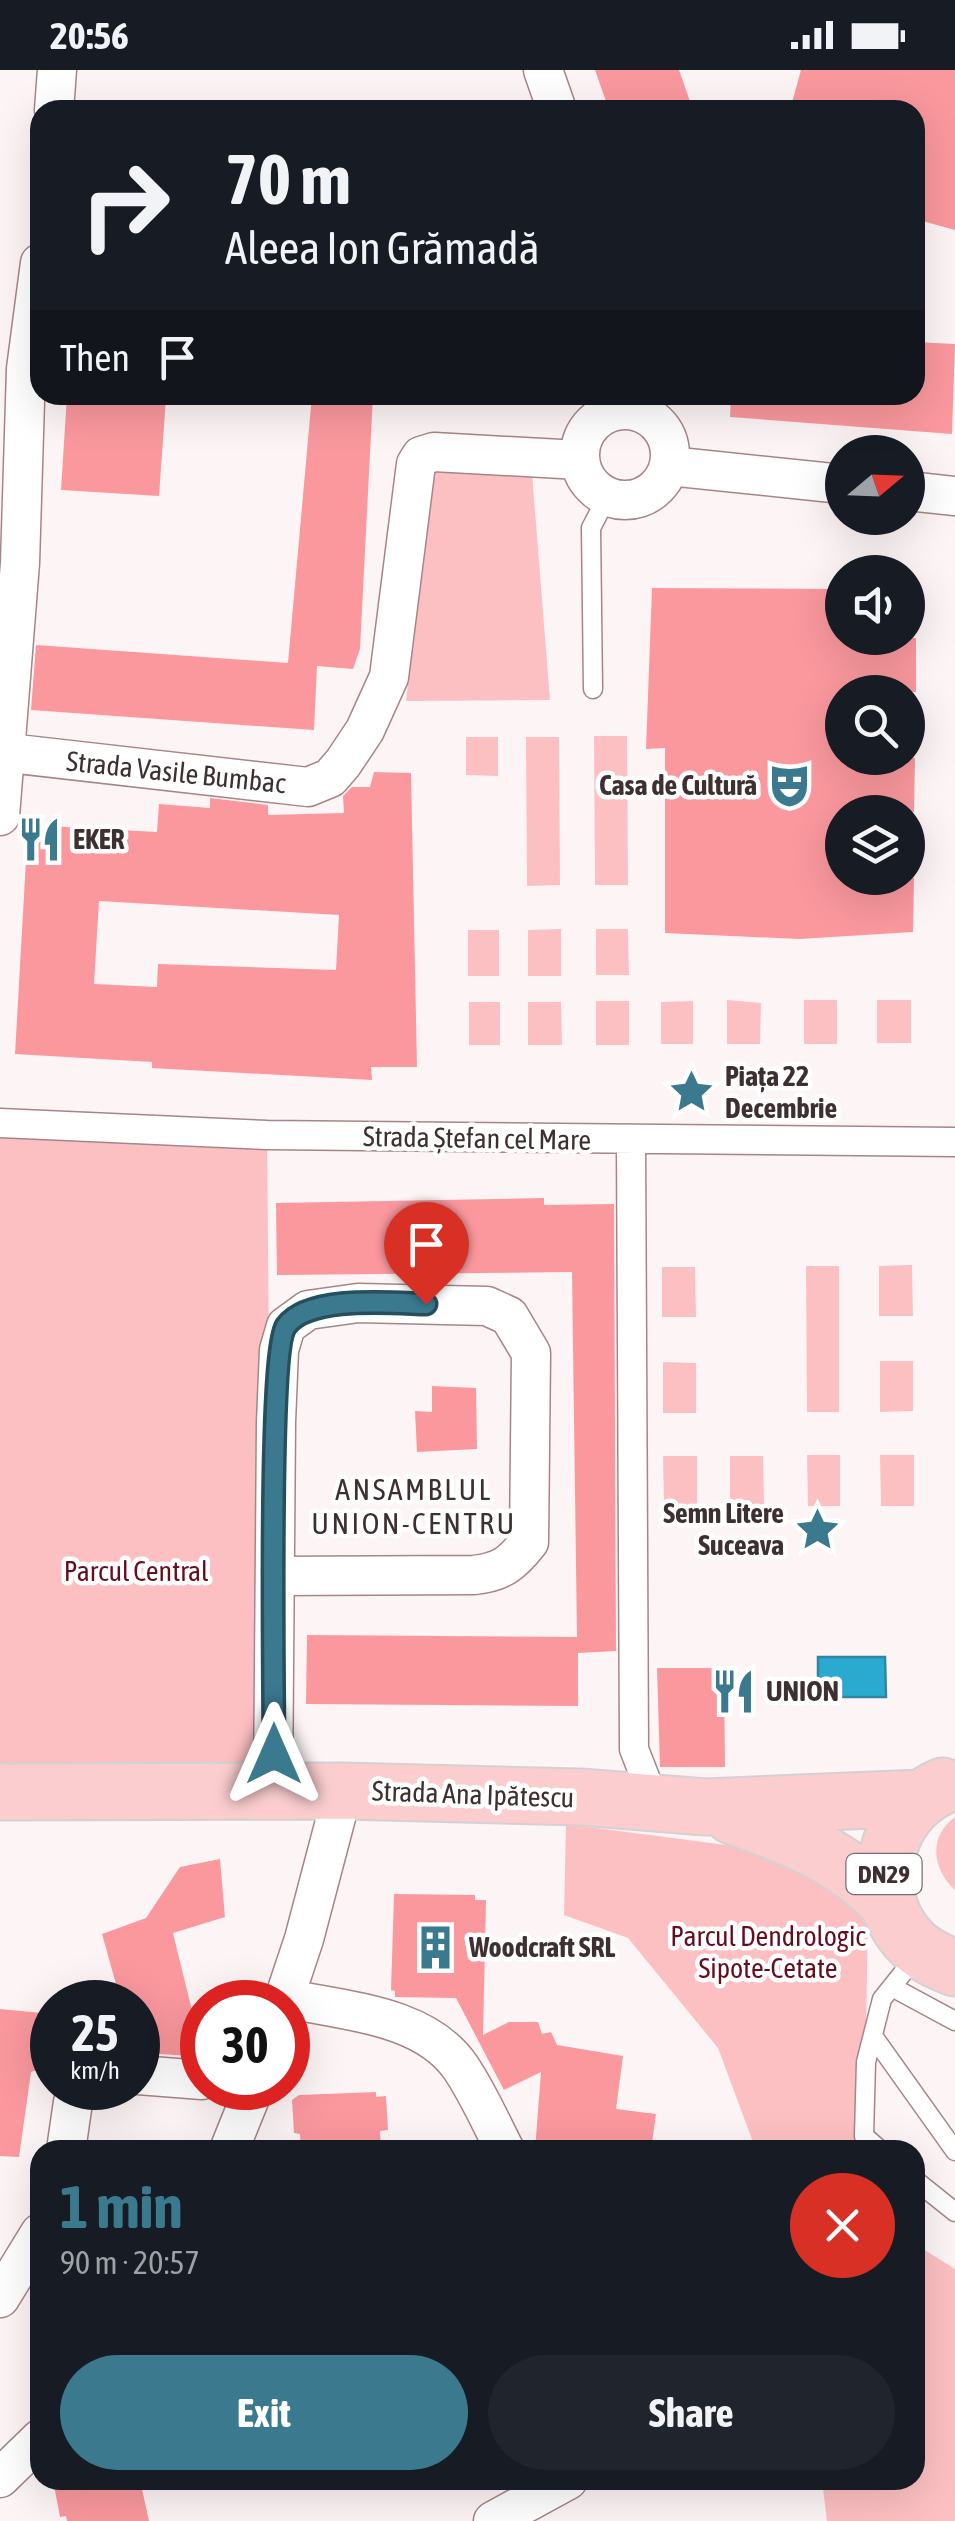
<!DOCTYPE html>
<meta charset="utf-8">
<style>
body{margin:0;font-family:"Asap Condensed",sans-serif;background:#20242c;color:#f1f3f6;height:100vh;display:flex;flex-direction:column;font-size:38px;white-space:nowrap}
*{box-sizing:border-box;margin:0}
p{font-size:32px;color:#9ea1a6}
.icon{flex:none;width:55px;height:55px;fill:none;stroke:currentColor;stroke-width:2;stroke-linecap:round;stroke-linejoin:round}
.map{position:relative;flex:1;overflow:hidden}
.drawer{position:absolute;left:30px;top:2070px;width:895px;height:350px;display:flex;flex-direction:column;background:#171b24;border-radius:30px;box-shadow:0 10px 40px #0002}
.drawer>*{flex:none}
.guide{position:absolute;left:30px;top:30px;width:895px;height:305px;border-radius:30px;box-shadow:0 10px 40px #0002;background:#171b24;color:#f1f3f6;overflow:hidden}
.needle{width:65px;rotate:71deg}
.controls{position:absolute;left:825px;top:365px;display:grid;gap:20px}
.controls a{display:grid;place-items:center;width:100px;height:100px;border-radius:50%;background:#171b24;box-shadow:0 10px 40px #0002;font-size:50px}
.speed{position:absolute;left:30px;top:1910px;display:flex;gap:20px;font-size:50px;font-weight:700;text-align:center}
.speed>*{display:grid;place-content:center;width:130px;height:130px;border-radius:50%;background:#171b24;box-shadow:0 10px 40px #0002;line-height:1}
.speed small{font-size:25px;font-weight:400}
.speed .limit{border:15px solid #d22;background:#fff;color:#111}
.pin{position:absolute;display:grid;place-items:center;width:85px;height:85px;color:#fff;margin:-102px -42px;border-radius:50% 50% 50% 0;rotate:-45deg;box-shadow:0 0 10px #0007}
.pin .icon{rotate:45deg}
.me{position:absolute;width:110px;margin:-55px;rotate:0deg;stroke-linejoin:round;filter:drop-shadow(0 0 8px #0008)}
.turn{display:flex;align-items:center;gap:35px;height:210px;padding:0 30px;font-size:45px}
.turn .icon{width:130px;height:130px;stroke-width:2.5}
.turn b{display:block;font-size:70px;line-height:85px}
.then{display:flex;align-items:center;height:95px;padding:0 30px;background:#0003;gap:20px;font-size:38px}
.round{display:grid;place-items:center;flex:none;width:105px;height:105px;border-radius:52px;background:#20242c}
.summary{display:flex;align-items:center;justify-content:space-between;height:170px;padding:0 30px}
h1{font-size:60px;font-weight:700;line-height:75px;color:#3b798f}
.primary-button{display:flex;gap:20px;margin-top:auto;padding:20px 30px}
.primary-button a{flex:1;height:115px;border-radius:60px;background:#3b798f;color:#fff;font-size:40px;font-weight:700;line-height:115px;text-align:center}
.primary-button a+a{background:#20242c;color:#f1f3f6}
.status{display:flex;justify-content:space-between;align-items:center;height:70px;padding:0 50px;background:#171b24;direction:ltr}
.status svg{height:28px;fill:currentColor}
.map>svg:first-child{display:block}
.green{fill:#fdc0c2}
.water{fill:#2baad0;stroke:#3185a0;stroke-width:2.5}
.building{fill:#fa989e;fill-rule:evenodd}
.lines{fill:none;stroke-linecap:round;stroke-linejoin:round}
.service-casing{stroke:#a78586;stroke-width:21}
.pedestrian-casing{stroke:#a78586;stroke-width:31}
.minor-casing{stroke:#a78586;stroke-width:41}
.primary-casing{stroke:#d5d1d2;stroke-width:59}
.service{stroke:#fff;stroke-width:18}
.pedestrian{stroke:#fff;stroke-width:28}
.minor{stroke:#fff;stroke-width:38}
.primary{stroke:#fbcdcf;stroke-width:55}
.route-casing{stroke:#264f5d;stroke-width:25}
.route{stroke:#3b798f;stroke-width:18}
.labels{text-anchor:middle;stroke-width:9;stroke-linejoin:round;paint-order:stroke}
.shield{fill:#fff;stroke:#786e6f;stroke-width:2.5}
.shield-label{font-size:25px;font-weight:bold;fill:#3e3031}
.street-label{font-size:28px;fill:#3e3031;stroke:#fff}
.poi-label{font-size:28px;font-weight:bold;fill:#3e3031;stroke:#fff;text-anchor:start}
.park-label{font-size:28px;fill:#650e20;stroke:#fff}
.neighbourhood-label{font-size:30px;letter-spacing:2.5px;fill:#3e3031;stroke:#fff}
</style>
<div class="status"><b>20:56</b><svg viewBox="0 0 49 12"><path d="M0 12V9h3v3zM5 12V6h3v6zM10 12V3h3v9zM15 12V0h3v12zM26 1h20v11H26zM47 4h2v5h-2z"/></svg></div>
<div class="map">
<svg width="955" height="2451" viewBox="0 0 955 2451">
<rect width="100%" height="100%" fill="#fdf5f5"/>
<path class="green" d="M 432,399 L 532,403 L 550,630 L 406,631 Z
M 594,666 L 627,666 L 628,815 L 595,815 Z
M 466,667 L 498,667 L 498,706 L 466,705 Z
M 526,667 L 559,667 L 560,815 L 527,816 Z
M 561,859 L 561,906 L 528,906 L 528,860 Z
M 596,859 L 628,859 L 629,905 L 596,905 Z
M 468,860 L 499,860 L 499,906 L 468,906 Z
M 727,930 L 761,933 L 760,974 L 727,974 Z
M 804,930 L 837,930 L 837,974 L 804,974 Z
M 877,930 L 911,930 L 911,973 L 877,973 Z
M 596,931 L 629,931 L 629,975 L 596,975 Z
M 693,931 L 693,974 L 661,974 L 661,932 Z
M 469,932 L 500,932 L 500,975 L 469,975 Z
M 528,932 L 561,932 L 562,975 L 528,975 Z
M 0,1043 L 267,1065 L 273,1720 L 0,1722 Z
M 912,1195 L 913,1246 L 879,1246 L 879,1196 Z
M 806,1196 L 839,1196 L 839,1342 L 807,1342 Z
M 662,1197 L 695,1197 L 696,1247 L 662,1247 Z
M 880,1291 L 913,1291 L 913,1341 L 880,1342 Z
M 663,1292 L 696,1293 L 696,1343 L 663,1343 Z
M 807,1385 L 840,1385 L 840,1436 L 808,1436 Z
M 880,1385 L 914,1385 L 914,1436 L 881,1436 Z
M 663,1386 L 697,1386 L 697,1437 L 664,1437 Z
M 730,1386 L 763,1386 L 764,1436 L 730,1437 Z
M 955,1747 L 955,1820 C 932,1799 928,1767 955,1747 Z
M 566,1754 L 795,1784 L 868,1845 L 864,2080 L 756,2080 L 718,1978 L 628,1868 L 564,1845 Z
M 915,2174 L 955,2199 L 955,2451 L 827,2451 L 822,2410 L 915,2410 Z"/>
<path class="water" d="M 818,1587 L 885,1587 L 886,1627 L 818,1627 Z"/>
<path class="building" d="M 595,0 L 679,0 L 693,40 L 609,40 Z
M 801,0 L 955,0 L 955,160 L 915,149 L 915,40 L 790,40 Z
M 915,272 L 955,274 L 952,364 L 730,347 L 731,325 L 915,325 Z
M 67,325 L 166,328 L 159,426 L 61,420 Z
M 312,325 L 373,325 L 360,579 L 353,599 L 317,596 L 314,660 L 31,640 L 36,575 L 288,593 Z
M 652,518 L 842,519 L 842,568 L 916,568 L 916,622 L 842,622 L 842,688 L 915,688 L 914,742 L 842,742 L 842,808 L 914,808 L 913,862 L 799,869 L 665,863 L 665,678 L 646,679 Z
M 374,702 L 411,703 L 417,997 L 371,997 L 372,1010 L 152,998 L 152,992 L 15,984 L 28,755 L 157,762 L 159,734 L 210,738 L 210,728 L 268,735 L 268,745 L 344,743 L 343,726 L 352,717 L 370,717 ZM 99,831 L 339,845 L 336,900 L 158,894 L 157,917 L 94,914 Z
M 544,1128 L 544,1135 L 614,1134 L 616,1581 L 578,1583 L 578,1636 L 306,1634 L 307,1565 L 577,1567 L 572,1202 L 277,1205 L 276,1133 Z
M 432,1316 L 476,1318 L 477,1379 L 417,1382 L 415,1341 L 432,1342 Z
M 657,1598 L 724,1598 L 725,1697 L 660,1697 Z
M 220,1789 L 225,1847 L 173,1863 L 195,1953 L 190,1955 L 195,1974 L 189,1986 L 146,1983 L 138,1963 L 138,1932 L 121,1932 L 102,1864 L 146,1848 L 180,1797 Z
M 394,1824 L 475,1825 L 475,1830 L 486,1830 L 483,1965 L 509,1952 L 538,1952 L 542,1964 L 551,1962 L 557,1975 L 623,1986 L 616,2039 L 656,2044 L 651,2080 L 535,2080 L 541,2002 L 504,2020 L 456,1928 L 395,1927 L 395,1921 L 391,1920 Z
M 0,1939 L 42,1943 L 52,1965 L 52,1995 L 31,2002 L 19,2087 L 0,2086 Z
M 376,2022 L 376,2027 L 386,2026 L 388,2060 L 380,2061 L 381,2080 L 301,2080 L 300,2064 L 294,2063 L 292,2030 L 299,2025 Z
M 53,2410 L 140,2410 L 149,2451 L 67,2451 L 66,2446 L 60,2447 Z"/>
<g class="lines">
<defs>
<path id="service" d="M 593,619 L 591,458 L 607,427
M 892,1917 L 955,1951
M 873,1966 L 955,2081
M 880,2080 L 864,2066 L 866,1992 L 882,1929 L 918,1884
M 915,2110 L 955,2142"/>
<path id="pedestrian" d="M 0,1053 L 267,1065 L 955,1072
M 631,1070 L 634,1679 L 655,1733"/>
<path id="minor" d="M 543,0 L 557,40
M 54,40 L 57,0
M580 385a45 45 0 1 1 90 0a45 45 0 1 1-90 0Z
M 669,396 L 842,414
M 908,421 L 955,426
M 0,682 L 308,717 L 330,708 L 343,693 L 365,660 L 389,607 L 416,394 L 421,386 L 434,382 L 579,390
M 0,746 L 20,493 L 26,299 L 40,193
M 273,1720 L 276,1352 L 279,1280 L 286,1256 L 308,1240 L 358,1233 L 487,1236 L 509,1246 L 531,1283 L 529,1472 C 512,1494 501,1502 474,1505 L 275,1506
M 285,1928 C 342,1941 425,1944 461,1998 C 478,2023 491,2053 505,2080
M 283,1932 L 304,1869 L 343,1721
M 138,2005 L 202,2010
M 66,2080 L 73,2032 L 85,2018
M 229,2080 L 254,2018
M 0,2228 L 40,2163
M 0,2408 L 40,2369
M 493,2451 L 568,2410"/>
<path id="primary" d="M 943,1716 C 882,1742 864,1828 914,1875 C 926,1886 940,1892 955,1898
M 0,1722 L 343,1721 L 581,1727 L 705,1737 L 921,1728
M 732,1746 C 796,1769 839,1784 888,1833"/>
</defs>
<use href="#service" class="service-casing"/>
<use href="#pedestrian" class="pedestrian-casing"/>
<use href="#minor" class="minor-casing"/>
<use href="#primary" class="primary-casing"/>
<use href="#service" class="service"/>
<use href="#pedestrian" class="pedestrian"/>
<use href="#minor" class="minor"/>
<use href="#primary" class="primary"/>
</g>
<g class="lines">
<defs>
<path id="route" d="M 274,1684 C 274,1628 268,1281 286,1256 C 309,1225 391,1233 426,1234"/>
</defs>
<use href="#route" class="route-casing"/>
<use href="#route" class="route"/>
</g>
<defs>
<symbol id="theatre-bare" viewBox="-9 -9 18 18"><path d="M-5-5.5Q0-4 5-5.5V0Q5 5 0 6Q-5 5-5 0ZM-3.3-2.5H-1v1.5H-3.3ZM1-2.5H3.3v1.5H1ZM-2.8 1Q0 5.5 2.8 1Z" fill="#3b798f" stroke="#fff" stroke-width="2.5" paint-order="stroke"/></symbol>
<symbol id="restaurant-bare" viewBox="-9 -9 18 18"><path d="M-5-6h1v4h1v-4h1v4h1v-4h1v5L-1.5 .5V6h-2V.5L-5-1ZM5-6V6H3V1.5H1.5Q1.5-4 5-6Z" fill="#3b798f" stroke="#fff" stroke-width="2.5" paint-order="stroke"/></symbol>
<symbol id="sight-bare" viewBox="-9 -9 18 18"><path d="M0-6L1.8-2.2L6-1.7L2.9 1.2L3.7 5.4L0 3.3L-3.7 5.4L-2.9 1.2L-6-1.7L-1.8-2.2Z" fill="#3b798f" stroke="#fff" stroke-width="2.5" paint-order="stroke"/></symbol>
<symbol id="building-bare" viewBox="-9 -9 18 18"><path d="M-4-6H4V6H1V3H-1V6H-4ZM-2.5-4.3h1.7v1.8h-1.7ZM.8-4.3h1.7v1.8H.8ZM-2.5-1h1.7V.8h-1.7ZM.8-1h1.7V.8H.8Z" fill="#3b798f" stroke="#fff" stroke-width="2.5" paint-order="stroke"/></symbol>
</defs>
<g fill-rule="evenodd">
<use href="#theatre-bare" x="758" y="684" width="63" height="63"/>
<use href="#restaurant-bare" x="8" y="738" width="63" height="63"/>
<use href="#sight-bare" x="660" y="990" width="63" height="63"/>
<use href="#sight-bare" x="786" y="1428" width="63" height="63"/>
<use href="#restaurant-bare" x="702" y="1590" width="63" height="63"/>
<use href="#building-bare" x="404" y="1846" width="63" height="63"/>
</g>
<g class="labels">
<rect class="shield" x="846.5" y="1784" width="75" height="40" rx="8"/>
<g class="shield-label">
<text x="884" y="1813">DN29</text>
</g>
<g class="street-label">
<text transform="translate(176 702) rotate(6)" y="10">Strada Vasile Bumbac</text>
<text transform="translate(477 1068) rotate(1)" y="10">Strada Ștefan cel Mare</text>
<text transform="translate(473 1724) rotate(2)" y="10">Strada Ana Ipătescu</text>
</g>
<g class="poi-label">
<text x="757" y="725" text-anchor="end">Casa de Cultură</text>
<text x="73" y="779">EKER</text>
<text x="725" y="1016">Piața 22<tspan x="725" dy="32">Decembrie</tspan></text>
<text x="784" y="1453" text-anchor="end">Semn Litere<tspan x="784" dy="32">Suceava</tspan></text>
<text x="766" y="1631">UNION</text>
<text x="469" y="1887">Woodcraft SRL</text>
</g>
<g class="park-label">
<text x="136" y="1511">Parcul Central</text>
<text x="768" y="1876">Parcul Dendrologic<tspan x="768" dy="32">Sipote-Cetate</tspan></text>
</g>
<g class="neighbourhood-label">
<text x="414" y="1430">ANSAMBLUL<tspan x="414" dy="34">UNION-CENTRU</tspan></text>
</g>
</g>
</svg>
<div class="controls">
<a><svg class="needle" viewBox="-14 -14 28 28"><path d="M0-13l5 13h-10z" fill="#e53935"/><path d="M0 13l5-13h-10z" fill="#9ea1a6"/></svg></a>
<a><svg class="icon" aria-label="sound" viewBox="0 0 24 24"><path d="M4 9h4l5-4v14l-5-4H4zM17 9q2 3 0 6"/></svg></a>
<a><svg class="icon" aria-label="search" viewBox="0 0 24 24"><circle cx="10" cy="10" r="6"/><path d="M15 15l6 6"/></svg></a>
<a><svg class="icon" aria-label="layers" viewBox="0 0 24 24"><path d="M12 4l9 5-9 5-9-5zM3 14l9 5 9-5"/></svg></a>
</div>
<div class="speed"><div>25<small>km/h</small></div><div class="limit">30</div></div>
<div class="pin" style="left:426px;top:1234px;background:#d93025"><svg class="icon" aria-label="arrive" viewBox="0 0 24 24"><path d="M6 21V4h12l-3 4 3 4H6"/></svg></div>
<svg class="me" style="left:274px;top:1684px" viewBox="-20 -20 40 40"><path d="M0-17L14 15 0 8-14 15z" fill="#3b798f" stroke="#fff" stroke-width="4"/></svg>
<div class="guide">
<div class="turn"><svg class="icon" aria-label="right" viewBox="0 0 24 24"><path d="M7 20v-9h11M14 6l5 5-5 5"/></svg><div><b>70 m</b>Aleea Ion Grămadă</div></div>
<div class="then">Then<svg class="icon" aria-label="arrive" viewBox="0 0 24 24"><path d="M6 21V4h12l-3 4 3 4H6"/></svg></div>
</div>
<section class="drawer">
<div class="summary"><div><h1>1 min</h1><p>90 m · 20:57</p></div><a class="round" style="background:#d93025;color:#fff"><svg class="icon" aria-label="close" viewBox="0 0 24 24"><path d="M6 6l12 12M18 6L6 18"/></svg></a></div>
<div class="primary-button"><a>Exit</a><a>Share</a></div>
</section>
</div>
